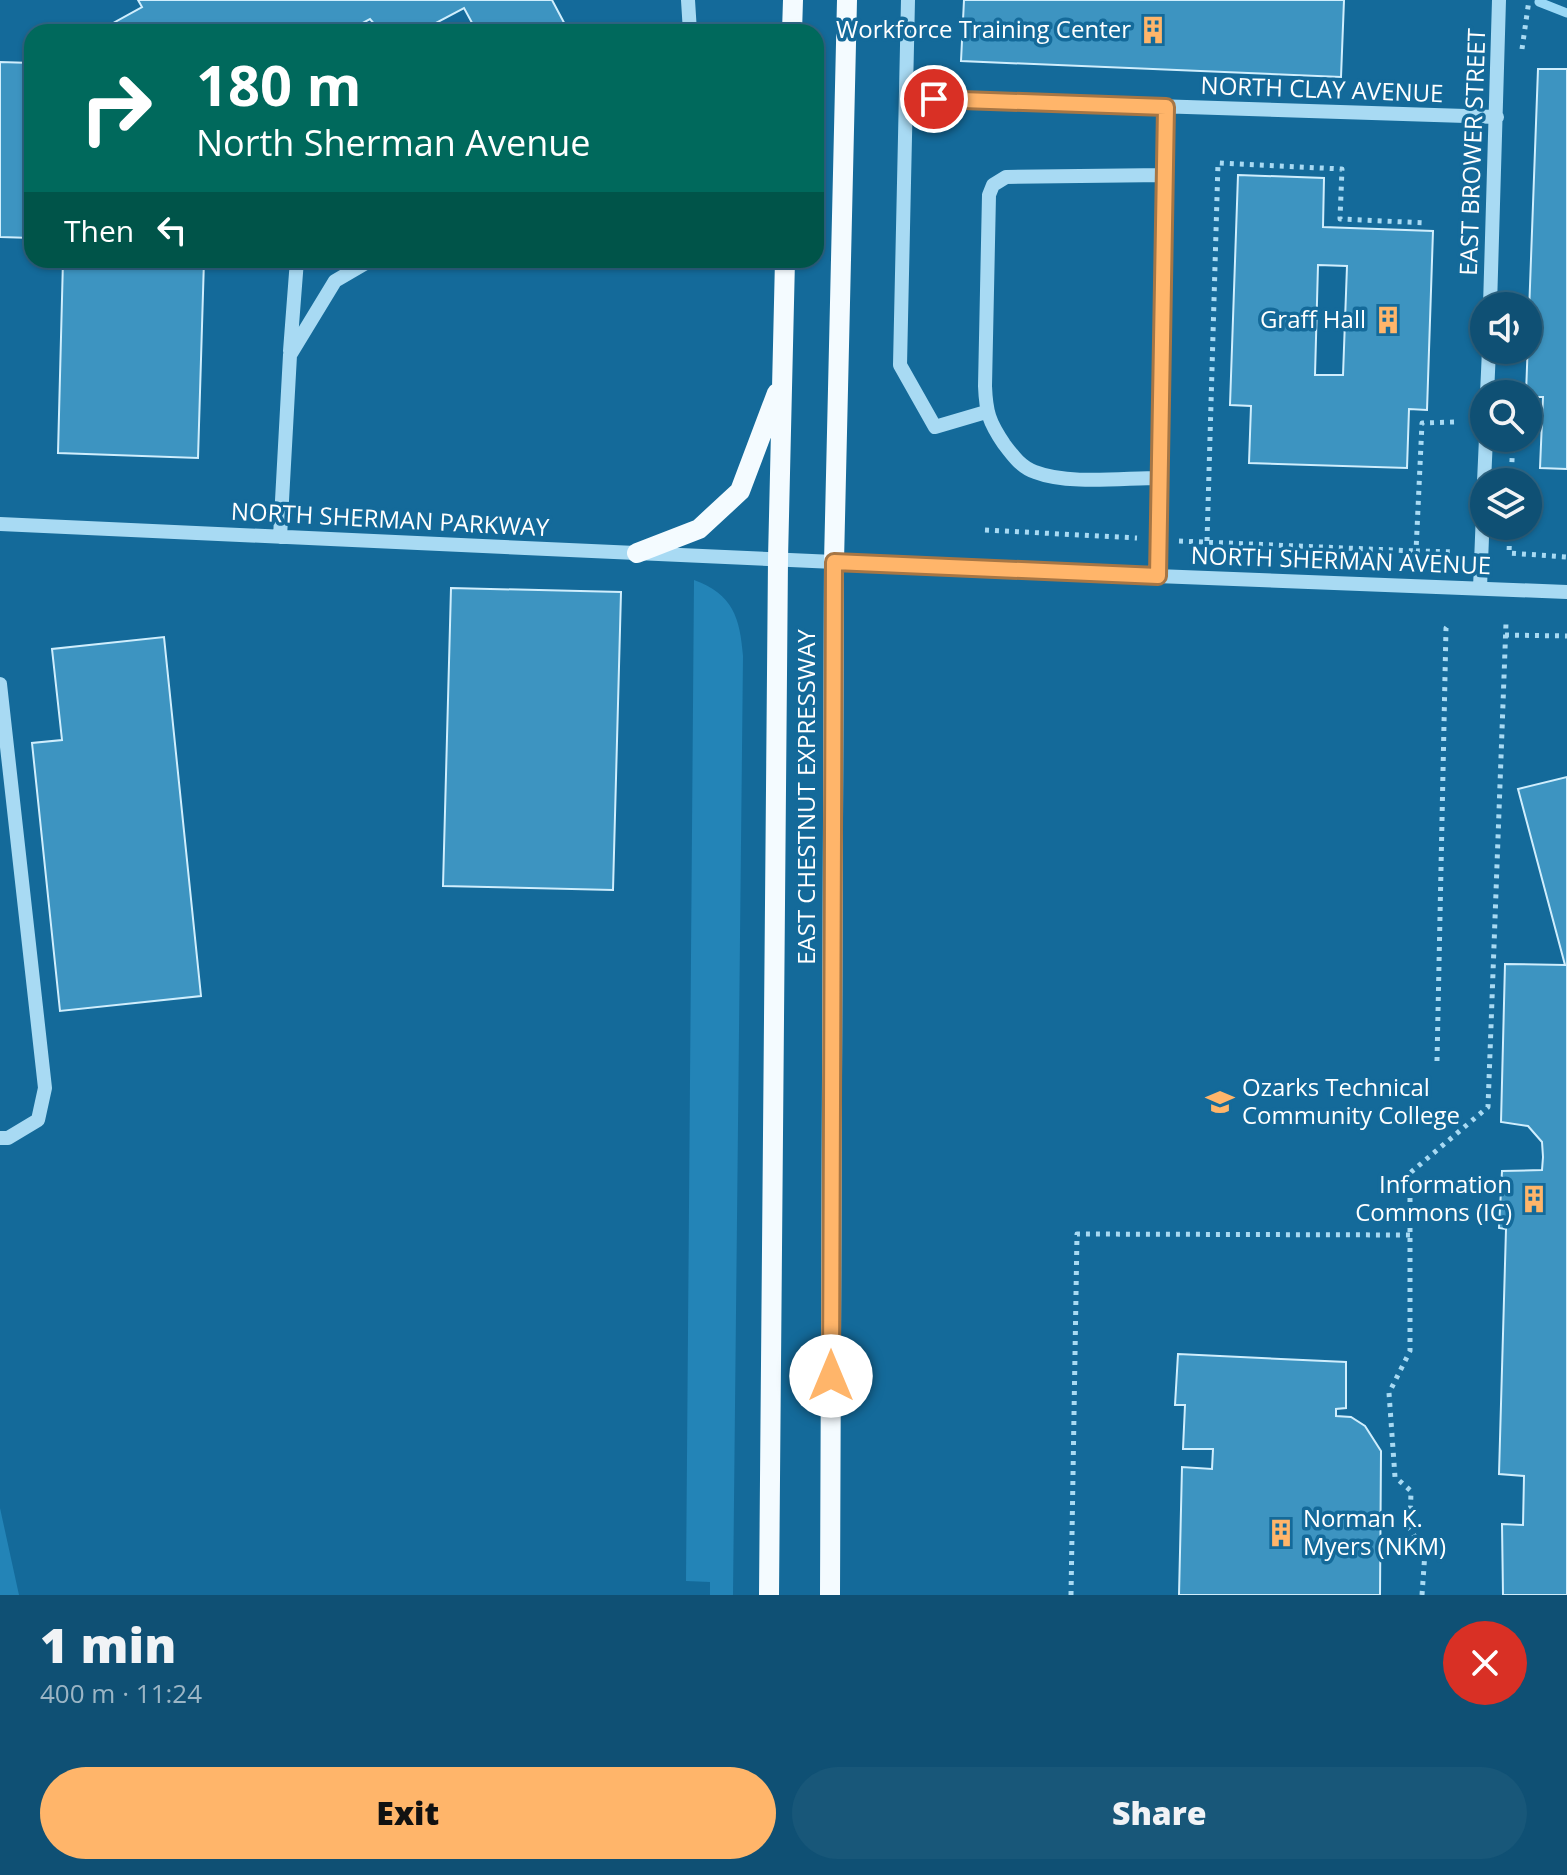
<!DOCTYPE html>
<meta charset="utf-8">
<style>
body{margin:0;font-family:"Open Sans",sans-serif;background:#185779;color:#f1f3f6;height:100vh;display:flex;flex-direction:column;font-size:30px;white-space:nowrap}
*{box-sizing:border-box;margin:0}
p{font-size:26px;color:#9bb5c5}
.icon{flex:none;width:44px;height:44px;fill:none;stroke:currentColor;stroke-width:2;stroke-linecap:round;stroke-linejoin:round}
.map{position:relative;height:1595px;overflow:hidden}
.side{display:flex;flex-direction:column;background:#0f5074;flex:1}
.side>*{flex:none}
.banner{position:absolute;left:24px;top:24px;width:800px;height:244px;border-radius:24px;box-shadow:0 2px 6px #0004,0 0 0 2px #2f6786;background:#00695c;color:#fff;overflow:hidden}
.fabs{position:absolute;left:1470px;top:292px;display:grid;gap:16px}
.fabs a{display:grid;place-items:center;width:72px;height:72px;border-radius:50%;background:#0f5074;box-shadow:0 2px 6px #0004,0 0 0 2px #2f6786;font-size:40px}
.pin{position:absolute;display:grid;place-items:center;width:68px;height:68px;color:#fff;margin:-34px;border:4px solid #fff;border-radius:50%;box-shadow:0 2px 8px #0007}
.me{position:absolute;width:88px;margin:-44px;rotate:0deg;stroke-linejoin:round;filter:drop-shadow(0 0 6px #0008)}
.turn{display:flex;align-items:center;gap:28px;height:168px;padding:0 40px;font-size:36px}
.turn .icon{width:104px;height:104px;stroke-width:2.5}
.turn b{display:block;font-size:56px;line-height:68px}
.then{display:flex;align-items:center;height:76px;padding:0 40px;background:#0003;gap:16px;font-size:30px}
.round{display:grid;place-items:center;flex:none;width:84px;height:84px;border-radius:42px;background:#185779}
.head{display:flex;align-items:center;justify-content:space-between;height:136px;padding:0 40px}
h1{font-size:48px;font-weight:800;line-height:60px}
.primary-button{display:flex;gap:16px;margin-top:auto;padding:16px 40px}
.primary-button a{flex:1;height:92px;border-radius:48px;background:#ffb56a;color:#111;font-size:32px;font-weight:800;line-height:92px;text-align:center}
.primary-button a+a{background:#185779;color:#f1f3f6}
.map>svg:first-child{display:block}
.green{fill:#2384b7}
.lines{fill:none;stroke-linecap:round;stroke-linejoin:round}
.stream{stroke:#9ad8f6;stroke-width:9}
.building{fill:#3d94c1;stroke:#d0eefd;stroke-width:2;fill-rule:evenodd}
.path{stroke:#a8daf3;stroke-width:5;stroke-dasharray:4 6;stroke-linecap:butt}
.minor{stroke:#a8daf3;stroke-width:14}
.major{stroke:#f4fbff;stroke-width:20}
.route-casing{stroke:#a67645;stroke-width:20}
.route{stroke:#ffb56a;stroke-width:14}
.labels{text-anchor:middle;stroke-width:7;stroke-linejoin:round;paint-order:stroke}
.poi-label{font-size:24px;fill:#fff;stroke:#146a9a;text-anchor:end}
.street-label{font-size:24px;fill:#fff;stroke:#146a9a}
</style>
<div class="map">
<svg width="1567" height="1595" viewBox="0 0 1567 1595">
<rect width="100%" height="100%" fill="#146a9a"/>
<path class="green" d="M 694,580 C 733,594 740,618 743,656 L 733,1595 L 710,1595 L 710,1582 L 686,1581 Z
M 0,1508 L 19,1595 L 0,1595 Z"/>
<g class="lines">
<path class="stream" d="M 1539,2 L 1567,13"/>
</g>
<path class="building" d="M 138,0 L 552,0 L 569,32 L 477,32 L 464,8 L 419,32 L 381,32 L 370,19 L 346,32 L 97,32 L 142,7 Z
M 964,0 L 1344,0 L 1341,77 L 961,61 Z
M 0,62 L 32,63 L 32,238 L 0,237 Z
M 1538,69 L 1567,69 L 1567,469 L 1540,468 L 1543,397 L 1528,397 L 1526,394 Z
M 1238,175 L 1324,178 L 1323,227 L 1433,231 L 1427,410 L 1409,409 L 1407,468 L 1249,463 L 1251,406 L 1230,405 ZM 1318,265 L 1347,266 L 1343,375 L 1315,375 Z
M 63,260 L 204,260 L 198,458 L 58,453 Z
M 451,588 L 621,592 L 613,890 L 443,886 Z
M 164,637 L 201,996 L 60,1011 L 32,743 L 62,740 L 52,649 Z
M 1567,777 L 1567,1595 L 1503,1595 L 1502,1524 L 1523,1525 L 1524,1476 L 1499,1474 L 1506,1229 L 1499,1228 L 1502,1171 L 1542,1170 L 1543,1157 L 1542,1142 L 1528,1126 L 1501,1122 L 1505,964 L 1565,965 L 1518,789 Z
M 1178,1354 L 1346,1362 L 1346,1408 L 1336,1409 L 1336,1416 L 1351,1417 L 1365,1426 L 1381,1451 L 1380,1595 L 1179,1595 L 1182,1467 L 1212,1469 L 1213,1449 L 1183,1449 L 1185,1405 L 1175,1405 Z"/>
<g class="lines">
<path class="path" d="M 1522,49 L 1529,0
M 1454,422 L 1422,423 L 1416,551 L 1455,552
M 1511,482 L 1513,438
M 1510,526 L 1509,553 L 1567,557
M 985,530 L 1137,538
M 1179,541 L 1416,551 L 1416,561
M 1207,541 L 1218,163 L 1342,169 L 1340,219 L 1427,223
M 1505,635 L 1567,636
M 1437,1061 L 1446,628 L 1450,623
M 1071,1595 L 1077,1234 L 1411,1235
M 1422,1595 L 1425,1552 L 1410,1529 L 1411,1491 L 1395,1477 L 1389,1393 L 1410,1351 L 1410,1173 L 1488,1107 L 1506,623"/>
<path class="minor" d="M 688,0 L 690,32
M 908,0 L 900,365 L 935,427 L 986,412
M 906,98 L 1497,117
M 1490,306 L 1499,0
M 290,351 L 297,260
M 1487,394 L 1489,350
M 1159,478 C 1123,478 1068,485 1035,472 C 1021,467 1013,456 1004,444 C 989,422 986,412 985,386 L 989,195 L 993,185 L 1006,177 L 1165,175
M 1484,482 L 1486,438
M 0,524 L 1054,572 L 1567,592
M 280,537 L 290,355 L 335,281 L 371,260
M 1158,576 L 1166,107
M 1480,588 L 1484,487
M 0,684 L 45,1088 L 38,1120 L 8,1138 L 0,1138"/>
<path class="major" d="M 792,32 L 793,0
M 637,553 L 699,529 L 740,491 L 777,393
M 769,1595 L 778,559 L 785,260
M 830,1595 L 834,562 L 847,0"/>
</g>
<g class="lines">
<defs>
<path id="route" d="M 831,1376 L 834,562 L 1158,576 L 1166,107 L 934,99"/>
</defs>
<use href="#route" class="route-casing"/>
<use href="#route" class="route"/>
</g>
<defs>
<symbol id="building-bare" viewBox="-9 -9 18 18"><path d="M-4-6H4V6H1V3H-1V6H-4ZM-2.5-4.3h1.7v1.8h-1.7ZM.8-4.3h1.7v1.8H.8ZM-2.5-1h1.7V.8h-1.7ZM.8-1h1.7V.8H.8Z" fill="#ffb56a" stroke="#146a9a" stroke-width="2.5" paint-order="stroke"/></symbol>
<symbol id="university-bare" viewBox="-9 -9 18 18"><path d="M0-5L7-2L0 1L-7-2ZM-4 1L0 2.5L4 1V4Q0 6-4 4Z" fill="#ffb56a" stroke="#146a9a" stroke-width="2.5" paint-order="stroke"/></symbol>
</defs>
<g fill-rule="evenodd">
<use href="#building-bare" x="1133" y="10" width="40" height="40"/>
<use href="#building-bare" x="1368" y="300" width="40" height="40"/>
<use href="#university-bare" x="1200" y="1082" width="40" height="40"/>
<use href="#building-bare" x="1514" y="1179" width="40" height="40"/>
<use href="#building-bare" x="1261" y="1513" width="40" height="40"/>
</g>
<g class="labels">
<g class="poi-label">
<text x="1131" y="38">Workforce Training Center</text>
<text x="1366" y="328">Graff Hall</text>
<text x="1242" y="1096" text-anchor="start">Ozarks Technical<tspan x="1242" dy="28">Community College</tspan></text>
<text x="1512" y="1193">Information<tspan x="1512" dy="28">Commons (IC)</tspan></text>
<text x="1303" y="1527" text-anchor="start">Norman K.<tspan x="1303" dy="28">Myers (NKM)</tspan></text>
</g>
<g class="street-label">
<text transform="translate(1322 90) rotate(2)" y="8">NORTH CLAY AVENUE</text>
<text transform="translate(1473 152) rotate(-88)" y="8">EAST BROWER STREET</text>
<text transform="translate(390 520) rotate(3)" y="8">NORTH SHERMAN PARKWAY</text>
<text transform="translate(1341 561) rotate(2)" y="8">NORTH SHERMAN AVENUE</text>
<text transform="translate(807 797) rotate(-90)" y="8">EAST CHESTNUT EXPRESSWAY</text>
</g>
</g>
</svg>
<div class="fabs">
<a><svg class="icon" aria-label="sound" viewBox="0 0 24 24"><path d="M4 9h4l5-4v14l-5-4H4zM17 9q2 3 0 6"/></svg></a>
<a><svg class="icon" aria-label="search" viewBox="0 0 24 24"><circle cx="10" cy="10" r="6"/><path d="M15 15l6 6"/></svg></a>
<a><svg class="icon" aria-label="layers" viewBox="0 0 24 24"><path d="M12 4l9 5-9 5-9-5zM3 14l9 5 9-5"/></svg></a>
</div>
<div class="pin" style="left:934px;top:99px;background:#d93025"><svg class="icon" aria-label="arrive" viewBox="0 0 24 24"><path d="M6 21V4h12l-3 4 3 4H6"/></svg></div>
<svg class="me" style="left:831px;top:1376px" viewBox="-20 -20 40 40"><circle r="19" fill="#fff"/><path d="M0-13L10 11 0 6-10 11z" fill="#ffb56a"/></svg>
<div class="banner">
<div class="turn"><svg class="icon" aria-label="right" viewBox="0 0 24 24"><path d="M7 20v-9h11M14 6l5 5-5 5"/></svg><div><b>180 m</b>North Sherman Avenue</div></div>
<div class="then">Then<svg class="icon" aria-label="left" viewBox="0 0 24 24"><path d="M17 20v-9H6M10 6l-5 5 5 5"/></svg></div>
</div>
</div>
<section class="side">
<div class="head"><div><h1>1 min</h1><p>400 m · 11:24</p></div><a class="round" style="background:#d93025;color:#fff"><svg class="icon" aria-label="close" viewBox="0 0 24 24"><path d="M6 6l12 12M18 6L6 18"/></svg></a></div>
<div class="primary-button"><a>Exit</a><a>Share</a></div>
</section>
